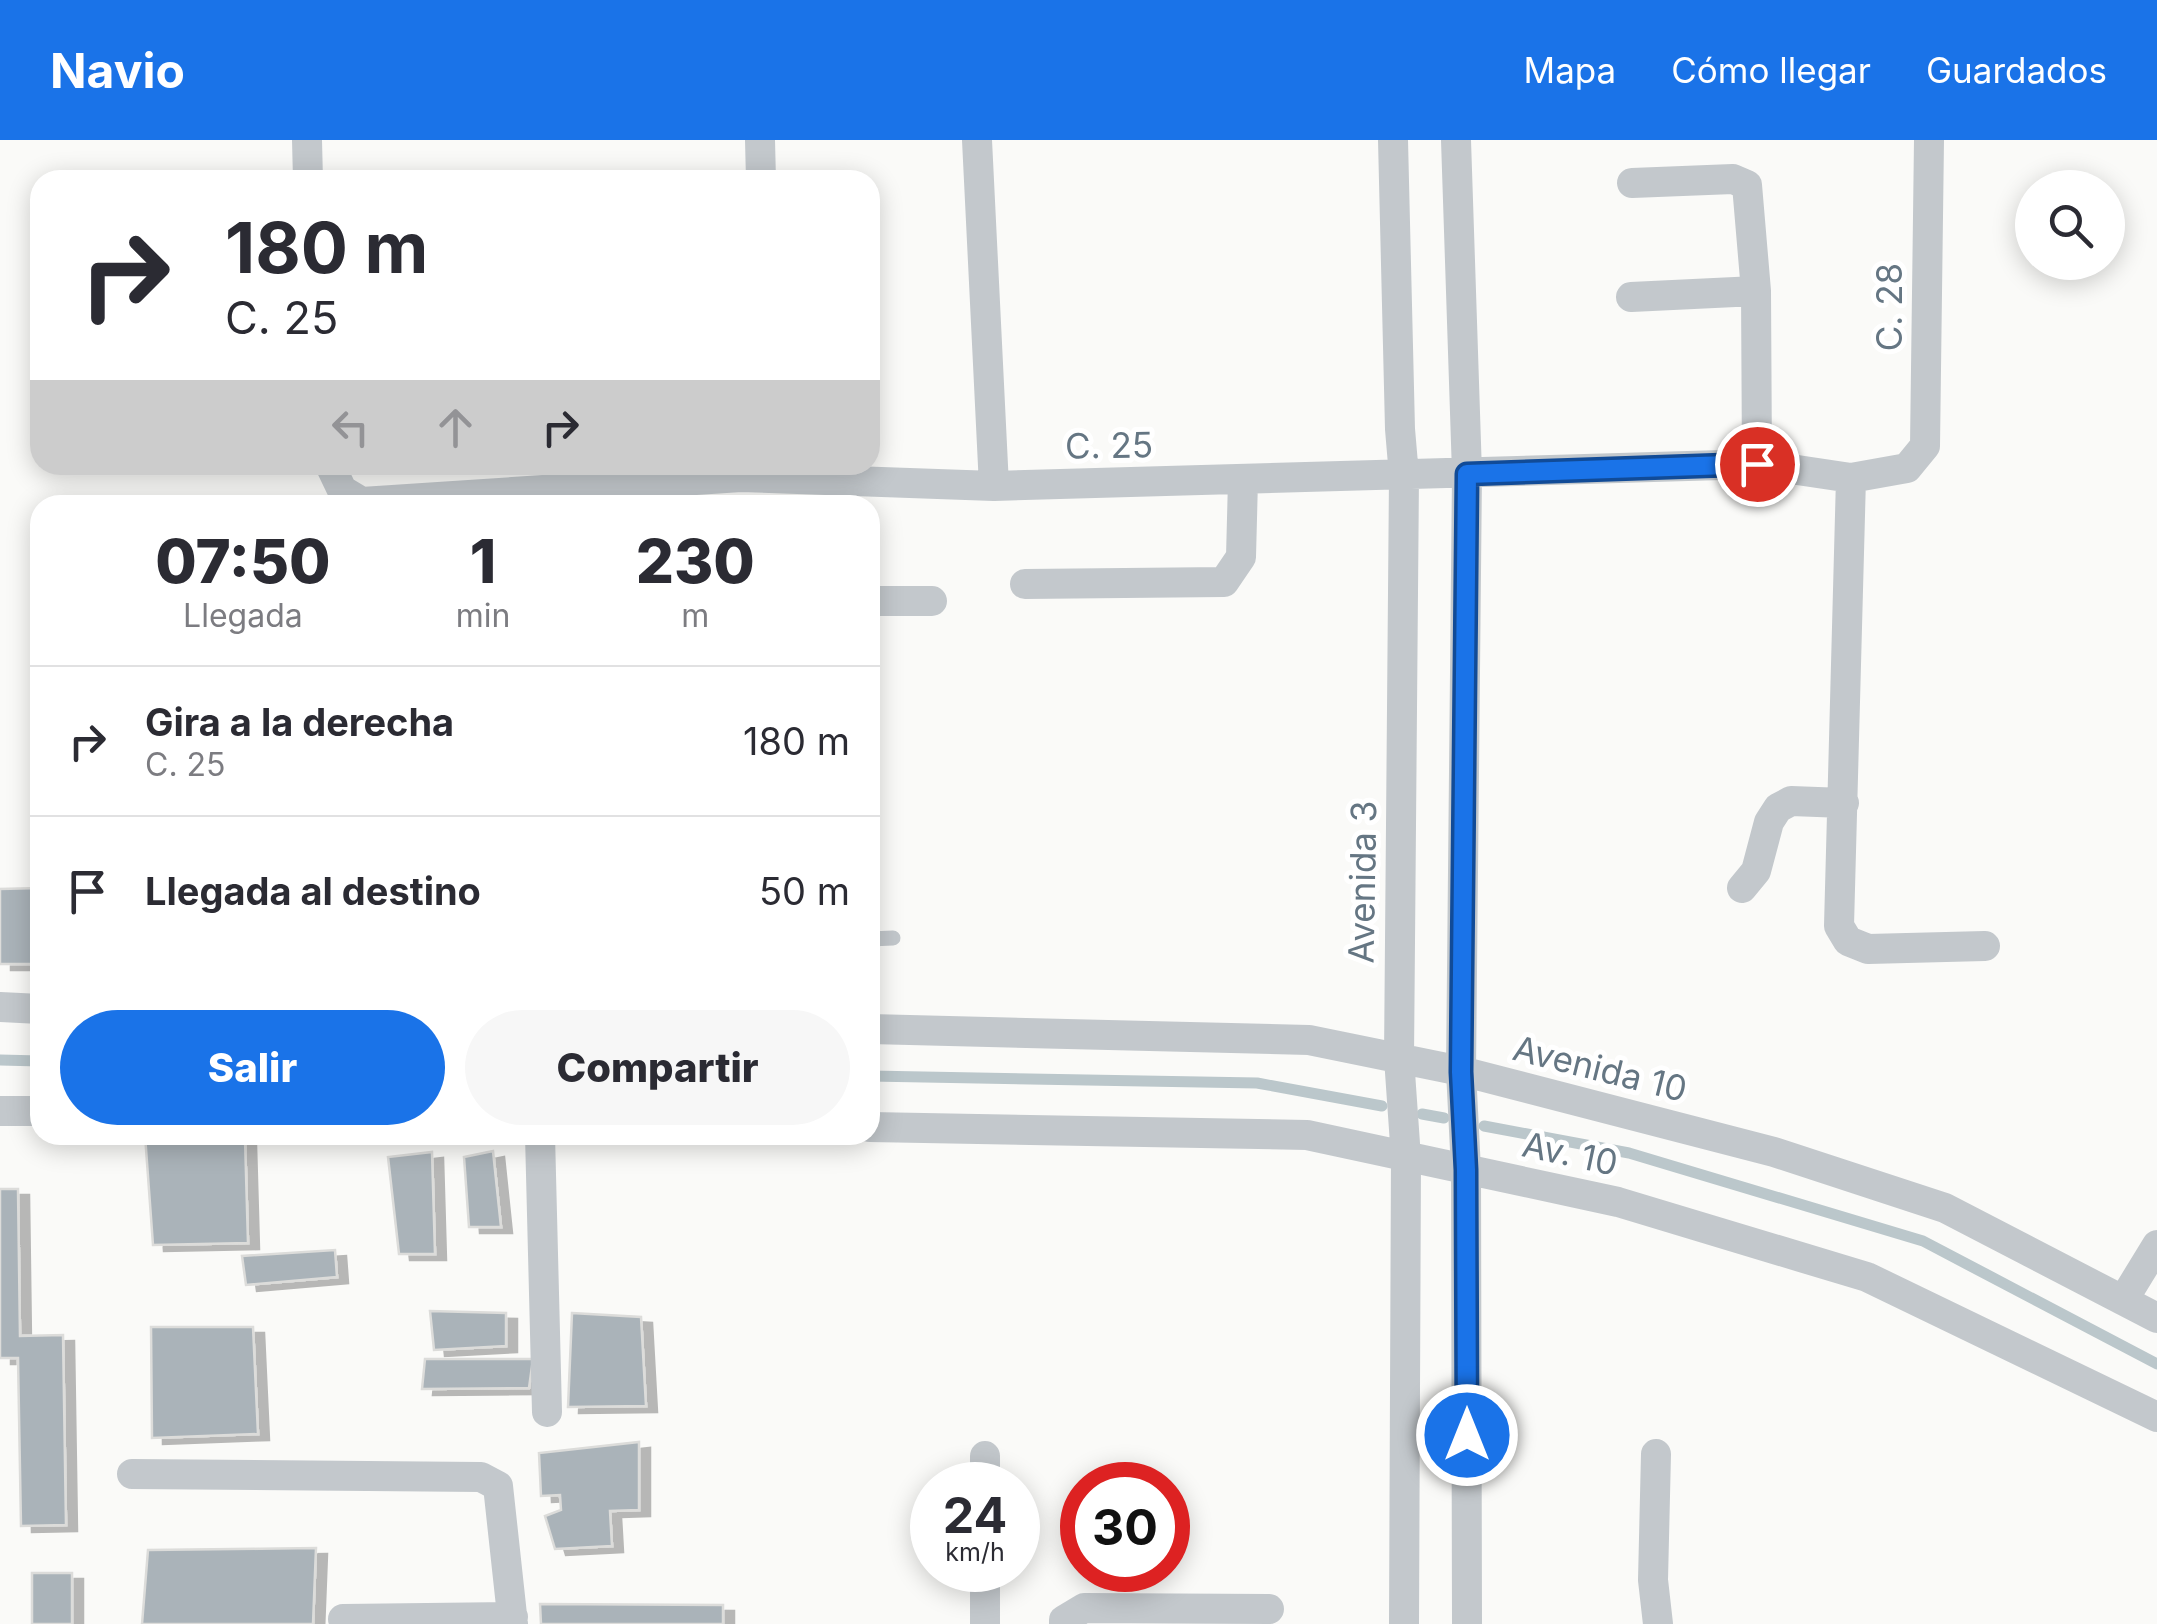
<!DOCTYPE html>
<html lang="es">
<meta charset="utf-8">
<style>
body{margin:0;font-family:Inter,sans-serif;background:#f7f7f7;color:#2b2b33;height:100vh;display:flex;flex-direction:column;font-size:38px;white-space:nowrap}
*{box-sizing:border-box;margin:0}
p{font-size:32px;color:#7c7c81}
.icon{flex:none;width:55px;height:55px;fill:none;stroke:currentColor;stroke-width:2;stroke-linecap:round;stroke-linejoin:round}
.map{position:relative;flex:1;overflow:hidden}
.side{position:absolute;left:30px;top:355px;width:850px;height:650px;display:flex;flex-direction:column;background:#fff;border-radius:30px;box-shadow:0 5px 25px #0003}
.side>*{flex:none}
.guide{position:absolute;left:30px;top:30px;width:850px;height:305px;border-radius:30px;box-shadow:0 5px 25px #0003;background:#fff;color:#2b2b33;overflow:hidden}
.buttons{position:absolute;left:2015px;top:30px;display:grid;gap:20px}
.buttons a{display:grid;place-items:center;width:110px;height:110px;border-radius:50%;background:#fff;box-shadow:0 5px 25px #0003;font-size:50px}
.speed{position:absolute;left:910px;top:1322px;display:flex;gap:20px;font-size:50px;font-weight:700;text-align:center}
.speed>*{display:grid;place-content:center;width:130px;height:130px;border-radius:50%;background:#fff;box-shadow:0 5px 25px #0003;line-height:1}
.speed small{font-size:25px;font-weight:400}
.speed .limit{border:15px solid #d22;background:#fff;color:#111}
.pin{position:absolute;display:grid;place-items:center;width:85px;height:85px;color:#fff;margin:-42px;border:5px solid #fff;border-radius:50%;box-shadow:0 2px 10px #0007}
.me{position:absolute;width:110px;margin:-55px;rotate:0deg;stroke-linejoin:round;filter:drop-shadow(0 0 8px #0008)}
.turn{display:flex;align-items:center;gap:35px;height:210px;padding:0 30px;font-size:45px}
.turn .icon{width:130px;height:130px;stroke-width:2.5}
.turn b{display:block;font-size:70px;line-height:85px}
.lanes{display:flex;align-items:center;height:95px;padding:0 30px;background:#0003;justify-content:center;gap:50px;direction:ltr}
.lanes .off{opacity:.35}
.eta{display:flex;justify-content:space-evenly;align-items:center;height:170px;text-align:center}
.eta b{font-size:60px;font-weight:800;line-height:70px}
.cta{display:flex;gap:20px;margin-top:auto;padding:20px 30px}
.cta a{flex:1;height:115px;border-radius:60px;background:#1a73e8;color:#fff;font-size:40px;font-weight:800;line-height:115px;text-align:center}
.cta a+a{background:#f7f7f7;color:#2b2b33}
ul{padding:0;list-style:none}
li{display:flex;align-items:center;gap:30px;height:150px;padding:0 30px;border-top:2px solid #e1e1e2}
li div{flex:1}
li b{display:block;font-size:38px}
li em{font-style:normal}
header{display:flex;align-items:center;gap:60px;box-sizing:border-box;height:140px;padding:0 50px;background:#1a73e8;color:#fff}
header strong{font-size:48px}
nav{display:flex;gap:55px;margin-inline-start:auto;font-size:35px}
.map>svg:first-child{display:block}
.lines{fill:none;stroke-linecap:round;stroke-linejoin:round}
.stream{stroke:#bbc7cb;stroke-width:11}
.building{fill:#aab3b9;stroke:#dcdcda;stroke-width:2.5;filter:url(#shadow)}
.service{stroke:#c3c8cc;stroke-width:15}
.minor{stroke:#c3c8cc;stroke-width:30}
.route-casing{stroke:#114b97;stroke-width:25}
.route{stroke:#1a73e8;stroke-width:18}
.labels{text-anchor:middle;stroke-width:10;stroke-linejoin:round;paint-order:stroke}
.street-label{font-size:35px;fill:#657683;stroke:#fff}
</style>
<header>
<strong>Navio</strong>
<nav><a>Mapa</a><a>Cómo llegar</a><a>Guardados</a></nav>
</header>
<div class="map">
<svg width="2157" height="1484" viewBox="0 0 2157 1484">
<defs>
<filter id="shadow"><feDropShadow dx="11" dy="6" stdDeviation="0" flood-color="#0004"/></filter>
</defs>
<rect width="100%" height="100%" fill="#fafaf8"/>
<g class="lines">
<path class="stream" d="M 0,920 L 40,921
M 870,936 L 1257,943 L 1382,966
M 1422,974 L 1444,978
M 1484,986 L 1629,1013 L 1923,1101 L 2157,1224"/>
</g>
<path class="building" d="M 40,748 L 40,824 L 0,824 L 0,749 Z
M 145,995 L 245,999 L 248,1103 L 153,1105 Z
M 493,1011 L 501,1087 L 469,1087 L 464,1017 Z
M 432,1012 L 435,1114 L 399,1114 L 388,1017 Z
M 0,1049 L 18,1049 L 20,1196 L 63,1195 L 66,1385 L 21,1386 L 18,1218 L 0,1218 Z
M 335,1110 L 337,1137 L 246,1145 L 242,1116 Z
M 430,1171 L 506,1173 L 506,1206 L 434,1210 Z
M 572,1173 L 641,1177 L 646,1266 L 568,1267 Z
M 151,1187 L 253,1187 L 258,1294 L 152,1298 Z
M 425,1219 L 533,1219 L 529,1248 L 422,1249 Z
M 639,1302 L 639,1370 L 610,1371 L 612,1406 L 555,1409 L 545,1376 L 561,1370 L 560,1355 L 541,1356 L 539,1313 Z
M 316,1408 L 313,1484 L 142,1484 L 148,1410 Z
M 32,1433 L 72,1433 L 72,1484 L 32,1484 Z
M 540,1464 L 723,1465 L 723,1484 L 541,1484 Z"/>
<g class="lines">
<path class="service" d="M 870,799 L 893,798"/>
<path class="minor" d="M 307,0 L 308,40
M 760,0 L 761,40
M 977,0 L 994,346
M 1393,0 L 1400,289 L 1404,336 L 1399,918 L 1406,1018 L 1404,1484
M 1456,0 L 1467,333 L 1461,931 L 1466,1030 L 1467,1484
M 1632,43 L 1733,39 L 1747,45 L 1756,151 L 1757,324
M 1631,157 L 1756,151
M 330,325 L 342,350 L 362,362 L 741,337 L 994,346 L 1757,324 L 1851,338 L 1907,328 L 1925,306 L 1929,0
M 1851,338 L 1839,786 L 1848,801 L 1868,809 L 1985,806
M 1025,444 L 1224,442 L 1241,417 L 1243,340
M 870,461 L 932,461
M 1742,748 L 1756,731 L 1769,682 L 1778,668 L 1791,661 L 1844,663
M 0,867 L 40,869
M 870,889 L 1309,900 L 1461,931 L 1774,1012 L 1945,1068 L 2157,1178
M 0,971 L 40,971
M 870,987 L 1307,995 L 1618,1062 L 1867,1137 L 2157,1277
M 540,995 L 547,1272
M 2124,1159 L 2157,1105
M 1656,1314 L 1653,1440 L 1658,1484
M 985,1316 L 985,1345
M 132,1334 L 481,1337 L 498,1346 L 513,1484
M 985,1430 L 985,1484
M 343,1479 L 513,1477
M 1064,1484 L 1064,1480 L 1084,1468 L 1269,1469"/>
</g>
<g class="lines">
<defs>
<path id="route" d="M 1467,1295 L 1466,1030 L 1461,932 L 1467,334 L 1757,324"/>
</defs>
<use href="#route" class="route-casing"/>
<use href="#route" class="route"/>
</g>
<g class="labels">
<g class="street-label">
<text transform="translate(1890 167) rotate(-90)" y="12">C. 28</text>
<text transform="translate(1109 306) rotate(-1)" y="12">C. 25</text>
<text transform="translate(1363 742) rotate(-89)" y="12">Avenida 3</text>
<text transform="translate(1600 929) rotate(14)" y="12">Avenida 10</text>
<text transform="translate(1570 1014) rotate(12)" y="12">Av. 10</text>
</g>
</g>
</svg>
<div class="buttons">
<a><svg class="icon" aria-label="search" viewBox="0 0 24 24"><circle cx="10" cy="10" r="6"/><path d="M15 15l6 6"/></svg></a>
</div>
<div class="speed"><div>24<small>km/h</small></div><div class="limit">30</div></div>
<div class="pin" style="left:1757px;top:324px;background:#d93025"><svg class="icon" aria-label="arrive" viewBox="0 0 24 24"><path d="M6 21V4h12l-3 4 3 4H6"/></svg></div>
<svg class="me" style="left:1467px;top:1295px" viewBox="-20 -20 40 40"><circle r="17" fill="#1a73e8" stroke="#fff" stroke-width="3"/><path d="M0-11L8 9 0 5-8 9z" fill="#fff"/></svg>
<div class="guide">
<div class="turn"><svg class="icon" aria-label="right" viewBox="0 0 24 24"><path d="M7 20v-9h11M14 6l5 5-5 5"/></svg><div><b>180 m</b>C. 25</div></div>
<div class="lanes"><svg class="icon off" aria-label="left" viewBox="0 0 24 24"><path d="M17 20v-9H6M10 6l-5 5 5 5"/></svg><svg class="icon off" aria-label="ahead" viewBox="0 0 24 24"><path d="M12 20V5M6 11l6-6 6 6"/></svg><svg class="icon" aria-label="right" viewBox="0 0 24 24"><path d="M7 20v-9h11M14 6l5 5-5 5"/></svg></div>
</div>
<section class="side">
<div class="eta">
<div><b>07:50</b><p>Llegada</p></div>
<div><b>1</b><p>min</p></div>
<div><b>230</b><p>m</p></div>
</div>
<ul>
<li><svg class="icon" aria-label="right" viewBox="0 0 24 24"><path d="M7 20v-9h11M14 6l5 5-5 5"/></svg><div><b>Gira a la derecha</b><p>C. 25</p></div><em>180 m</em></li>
<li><svg class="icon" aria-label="arrive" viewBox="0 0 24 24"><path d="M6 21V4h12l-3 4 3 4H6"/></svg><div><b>Llegada al destino</b></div><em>50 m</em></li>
</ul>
<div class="cta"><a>Salir</a><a>Compartir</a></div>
</section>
</div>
